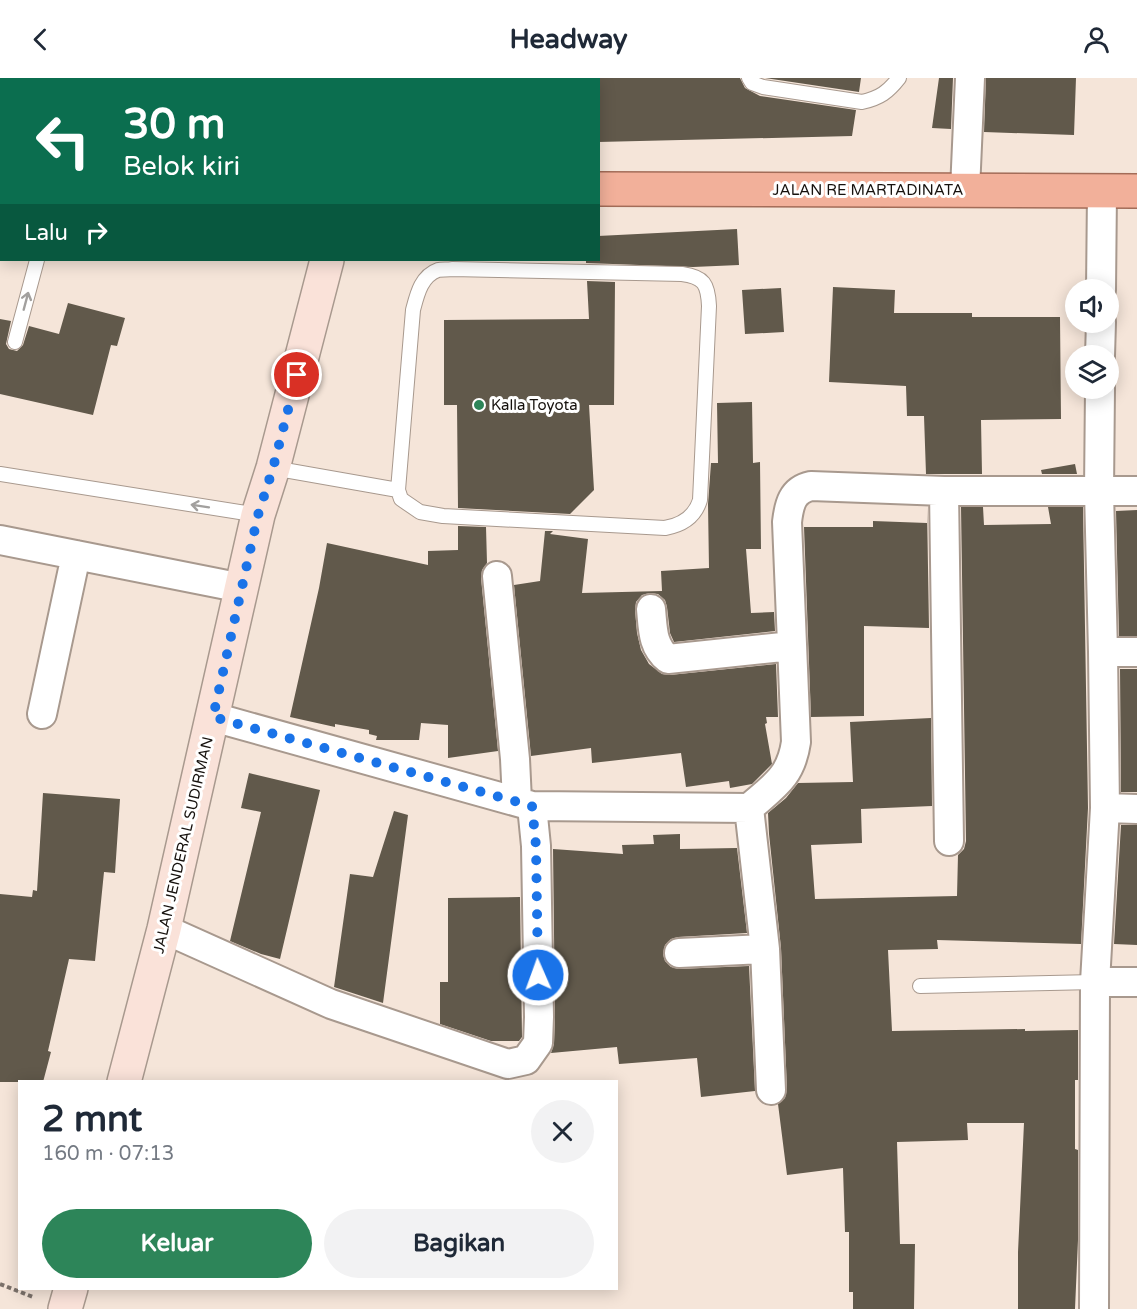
<!DOCTYPE html>
<html lang="id">
<meta charset="utf-8">
<style>
body{margin:0;font-family:"Varela Round",sans-serif;background:#f2f2f3;color:#1f2937;height:100vh;display:flex;flex-direction:column;font-size:22px;white-space:nowrap}
*{box-sizing:border-box;margin:0}
p{font-size:20px;color:#747a83}
.icon{flex:none;width:33px;height:33px;fill:none;stroke:currentColor;stroke-width:2;stroke-linecap:round;stroke-linejoin:round}
.map{position:relative;flex:1;overflow:hidden}
.details{position:absolute;left:18px;top:1002px;width:600px;height:210px;display:flex;flex-direction:column;background:#fff;border-radius:0px;box-shadow:0 3px 15px #0003}
.details>*{flex:none}
.top-card{position:absolute;left:0px;top:0px;width:600px;height:183px;box-shadow:0 3px 15px #0003;background:#0b6e4f;color:#fff;overflow:hidden}
.buttons{position:absolute;left:1065px;top:201px;display:grid;gap:12px}
.buttons a{display:grid;place-items:center;width:54px;height:54px;border-radius:50%;background:#fff;box-shadow:0 3px 15px #0003;font-size:30px}
.pin{position:absolute;display:grid;place-items:center;width:51px;height:51px;color:#fff;margin:-26px;border:3px solid #fff;border-radius:50%;box-shadow:0 2px 6px #0007}
.me{position:absolute;width:66px;margin:-33px;rotate:358deg;stroke-linejoin:round;filter:drop-shadow(0 0 4px #0008)}
.turn{display:flex;align-items:center;gap:21px;height:126px;padding:0 24px;font-size:27px}
.turn .icon{width:78px;height:78px;stroke-width:2.5}
.turn b{display:block;font-size:42px;line-height:51px}
.then{display:flex;align-items:center;height:57px;padding:0 24px;background:#0003;gap:12px;font-size:22px}
.round{display:grid;place-items:center;flex:none;width:63px;height:63px;border-radius:32px;background:#f2f2f3}
.overview{display:flex;align-items:center;justify-content:space-between;height:102px;padding:0 24px}
h1{font-size:36px;font-weight:700;line-height:45px}
.action{display:flex;gap:12px;margin-top:auto;padding:12px 24px}
.action a{flex:1;height:69px;border-radius:36px;background:#2d8559;color:#fff;font-size:24px;font-weight:700;line-height:69px;text-align:center}
.action a+a{background:#f2f2f3;color:#1f2937}
header{display:flex;justify-content:space-between;align-items:center;height:78px;padding:0 24px;background:#fff;font-size:27px;font-weight:700}
.map>svg:first-child{display:block}
.building{fill:#61594b}
.lines{fill:none;stroke-linecap:round;stroke-linejoin:round}
.service-casing{stroke:#a8998e;stroke-width:16}
.minor-casing{stroke:#a8998e;stroke-width:32}
.tertiary-casing{stroke:#a8998e;stroke-width:36}
.secondary-casing{stroke:#a8998e;stroke-width:36}
.trunk-casing{stroke:#a36c58;stroke-width:36}
.path{stroke:#7b716a;stroke-width:4;stroke-dasharray:4.5 3;stroke-linecap:butt}
.service{stroke:#fff;stroke-width:14}
.minor{stroke:#fff;stroke-width:28}
.tertiary{stroke:#fff;stroke-width:33}
.secondary{stroke:#fae2d9;stroke-width:33}
.trunk{stroke:#f2b09a;stroke-width:33}
.oneway{stroke:#a2a09e}
.route{stroke:#1a73e8;stroke-width:10;stroke-dasharray:0 18}
.poi-dot{fill:#2d8559;stroke:#fff;stroke-width:2}
.labels{text-anchor:middle;stroke-width:6;stroke-linejoin:round;paint-order:stroke}
.street-label{font-size:15px;fill:#16110d;stroke:#fff}
.poi-label{font-size:15px;fill:#16110d;stroke:#fff;text-anchor:start}
</style>
<header><svg class="icon" aria-label="back" viewBox="0 0 24 24"><path d="M15 5l-7 7 7 7"/></svg>Headway<svg class="icon" aria-label="person" viewBox="0 0 24 24"><circle cx="12" cy="8" r="4"/><path d="M4 21q1-7 8-7t8 7"/></svg></header>
<div class="map">
<svg width="1137" height="1231" viewBox="0 0 1137 1231">
<rect width="100%" height="100%" fill="#f5e5d9"/>
<path class="building" d="M 598,0 L 740,0 L 745,10 L 760,18 L 856,32 L 852,58 L 598,64 Z
M 765,0 L 861,0 L 859,14 Z
M 939,0 L 953,0 L 951,51 L 932,50 Z
M 986,0 L 1076,0 L 1074,57 L 984,54 Z
M 737,151 L 739,187 L 693,189 L 586,185 L 586,182 L 598,182 L 598,158 Z
M 587,203 L 615,204 L 614,327 L 589,327 L 594,412 L 570,436 L 458,430 L 457,327 L 444,327 L 444,242 L 589,241 Z
M 833,209 L 895,212 L 894,235 L 972,235 L 972,239 L 1060,239 L 1061,341 L 981,342 L 982,396 L 926,396 L 924,338 L 907,338 L 906,308 L 829,304 Z
M 781,210 L 784,254 L 745,256 L 742,212 Z
M 68,225 L 125,240 L 117,268 L 111,267 L 93,337 L 0,316 L 0,241 L 11,243 L 6,266 L 9,271 L 17,273 L 23,267 L 29,248 L 59,256 Z
M 752,324 L 753,385 L 760,384 L 761,471 L 746,471 L 751,535 L 774,534 L 775,553 L 674,564 L 670,555 L 667,529 L 665,522 L 658,516 L 650,515 L 642,517 L 636,524 L 635,532 L 637,555 L 641,572 L 649,586 L 662,596 L 670,597 L 776,586 L 778,639 L 766,639 L 767,645 L 765,646 L 772,686 L 752,706 L 730,710 L 729,703 L 686,709 L 681,675 L 592,685 L 591,670 L 531,678 L 514,507 L 540,503 L 545,453 L 553,453 L 550,456 L 588,461 L 582,515 L 662,513 L 661,493 L 709,490 L 708,426 L 711,385 L 718,385 L 717,325 Z
M 1075,386 L 1077,396 L 1042,396 L 1041,392 Z
M 927,429 L 929,550 L 864,548 L 864,638 L 811,639 L 804,449 L 873,449 L 873,443 L 927,445 Z
M 961,429 L 983,429 L 984,447 L 1051,446 L 1048,429 L 1083,429 L 1088,730 L 1081,866 L 937,862 L 938,871 L 888,872 L 892,953 L 1025,951 L 1025,953 L 1078,952 L 1078,1002 L 1075,1002 L 1075,1071 L 1078,1072 L 1078,1162 L 1075,1231 L 1018,1231 L 1018,1174 L 1024,1045 L 967,1045 L 968,1062 L 897,1064 L 900,1166 L 915,1166 L 914,1231 L 853,1231 L 853,1214 L 849,1214 L 849,1154 L 845,1154 L 843,1090 L 787,1097 L 778,1026 L 785,1020 L 787,1011 L 781,870 L 769,756 L 768,735 L 786,720 L 798,705 L 853,704 L 850,644 L 931,640 L 932,728 L 861,731 L 862,765 L 811,767 L 815,821 L 957,818 L 958,777 L 964,771 L 966,763 Z
M 1137,432 L 1137,558 L 1119,558 L 1116,433 Z
M 458,448 L 486,449 L 487,485 L 482,492 L 481,500 L 498,673 L 448,680 L 448,647 L 421,645 L 419,662 L 376,662 L 377,658 L 369,656 L 369,652 L 335,646 L 335,649 L 290,639 L 319,510 L 327,465 L 428,487 L 428,473 L 458,472 Z
M 1120,591 L 1137,591 L 1137,714 L 1121,714 Z
M 249,695 L 320,712 L 280,881 L 261,876 L 230,863 L 261,734 L 241,730 Z
M 43,715 L 120,721 L 115,795 L 104,794 L 95,883 L 69,881 L 48,973 L 51,974 L 43,1004 L 0,1004 L 0,816 L 32,819 L 33,812 L 37,813 Z
M 394,733 L 408,737 L 383,925 L 334,909 L 350,796 L 373,799 Z
M 1121,747 L 1137,747 L 1137,867 L 1114,866 Z
M 680,756 L 680,771 L 737,770 L 747,855 L 678,859 L 671,861 L 665,867 L 663,876 L 665,883 L 671,889 L 679,891 L 749,888 L 755,1013 L 701,1019 L 697,980 L 619,986 L 617,969 L 551,975 L 554,966 L 555,940 L 553,771 L 623,776 L 622,767 L 654,766 L 653,757 Z
M 520,819 L 522,959 L 519,963 L 491,963 L 440,946 L 440,904 L 448,904 L 448,820 Z"/>
<g class="lines">
<defs>
<path id="service" d="M 749,0 L 752,5 L 763,9 L 862,24 C 880,20 888,14 899,0
M 452,191 L 682,196 C 704,199 708,206 709,228 L 700,422 C 695,439 682,447 665,450 L 443,438 L 420,434 L 401,421 L 398,412 L 413,232 C 417,217 421,198 438,192 C 442,191 448,192 452,191 Z
M 15,264 L 37,182
M 273,390 L 398,412
M 0,396 L 258,437
M 920,908 L 1095,904"/>
<path id="minor" d="M 965,112 L 970,0
M 1101,212 L 1102,114
M 1100,278 L 1101,244
M 944,413 L 949,763
M 0,462 L 242,510
M 497,498 L 515,681 L 517,723
M 651,531 C 653,551 652,568 668,581 L 792,568
M 1103,574 L 1137,574
M 42,636 L 76,477
M 213,639 L 532,728 L 749,730 L 765,871 L 679,875
M 749,730 C 774,708 791,699 796,664 L 787,444 C 789,427 792,412 811,408 L 944,413 L 1137,413
M 1105,730 L 1137,731
M 164,851 L 331,926 L 508,986 L 526,982 L 538,965 L 539,939 L 536,768 L 532,728
M 765,871 L 771,1012
M 1095,904 L 1137,904
M 1094,1231 L 1095,904 L 1105,730 L 1103,574 L 1099,413 L 1100,310"/>
<path id="tertiary" d="M 0,16 L 2,17"/>
<path id="secondary" d="M 124,1004 L 164,851 L 258,437 L 273,390 L 327,182
M 65,1231 L 71,1210"/>
<path id="trunk" d="M 360,2 L 361,0
M 598,111 L 1137,113"/>
</defs>
<use href="#service" class="service-casing"/>
<use href="#minor" class="minor-casing"/>
<use href="#tertiary" class="tertiary-casing"/>
<use href="#secondary" class="secondary-casing"/>
<use href="#trunk" class="trunk-casing"/>
<path class="path" d="M 0,1206 L 33,1219"/>
<use href="#service" class="service"/>
<use href="#minor" class="minor"/>
<use href="#tertiary" class="tertiary"/>
<use href="#secondary" class="secondary"/>
<use href="#trunk" class="trunk"/>
</g>
<defs><path id="oneway-shaft" d="M-6 0H5M1.5-3L5.5 0L1.5 3" fill="none" stroke-width="1.6" stroke-linecap="round" stroke-linejoin="round" transform="scale(1.5)"/></defs>
<g class="oneway">
<use href="#oneway-shaft" transform="translate(26 223) rotate(-75)"/>
<use href="#oneway-shaft" transform="translate(200 428) rotate(-171)"/>
</g>
<g class="lines">
<path class="route" d="M 297,297 L 273,390 L 258,437 L 213,639 L 532,728 L 536,768 L 538,897"/>
</g>
<circle class="poi-dot" cx="479" cy="327" r="6"/>
<g class="labels">
<g class="street-label">
<text x="868" y="117">JALAN RE MARTADINATA</text>
<text transform="translate(183 767) rotate(-77)" y="5">JALAN JENDERAL SUDIRMAN</text>
</g>
<g class="poi-label">
<text x="491" y="332">Kalla Toyota</text>
</g>
</g>
</svg>
<div class="buttons">
<a><svg class="icon" aria-label="sound" viewBox="0 0 24 24"><path d="M4 9h4l5-4v14l-5-4H4zM17 9q2 3 0 6"/></svg></a>
<a><svg class="icon" aria-label="layers" viewBox="0 0 24 24"><path d="M12 4l9 5-9 5-9-5zM3 14l9 5 9-5"/></svg></a>
</div>
<div class="pin" style="left:297px;top:297px;background:#d93025"><svg class="icon" aria-label="arrive" viewBox="0 0 24 24"><path d="M6 21V4h12l-3 4 3 4H6"/></svg></div>
<svg class="me" style="left:538px;top:897px" viewBox="-20 -20 40 40"><circle r="17" fill="#1a73e8" stroke="#fff" stroke-width="3"/><path d="M0-11L8 9 0 5-8 9z" fill="#fff"/></svg>
<div class="top-card">
<div class="turn"><svg class="icon" aria-label="left" viewBox="0 0 24 24"><path d="M17 20v-9H6M10 6l-5 5 5 5"/></svg><div><b>30 m</b>Belok kiri</div></div>
<div class="then">Lalu<svg class="icon" aria-label="right" viewBox="0 0 24 24"><path d="M7 20v-9h11M14 6l5 5-5 5"/></svg></div>
</div>
<section class="details">
<div class="overview"><div><h1>2 mnt</h1><p>160 m · 07:13</p></div><a class="round"><svg class="icon" aria-label="close" viewBox="0 0 24 24"><path d="M6 6l12 12M18 6L6 18"/></svg></a></div>
<div class="action"><a>Keluar</a><a>Bagikan</a></div>
</section>
</div>
